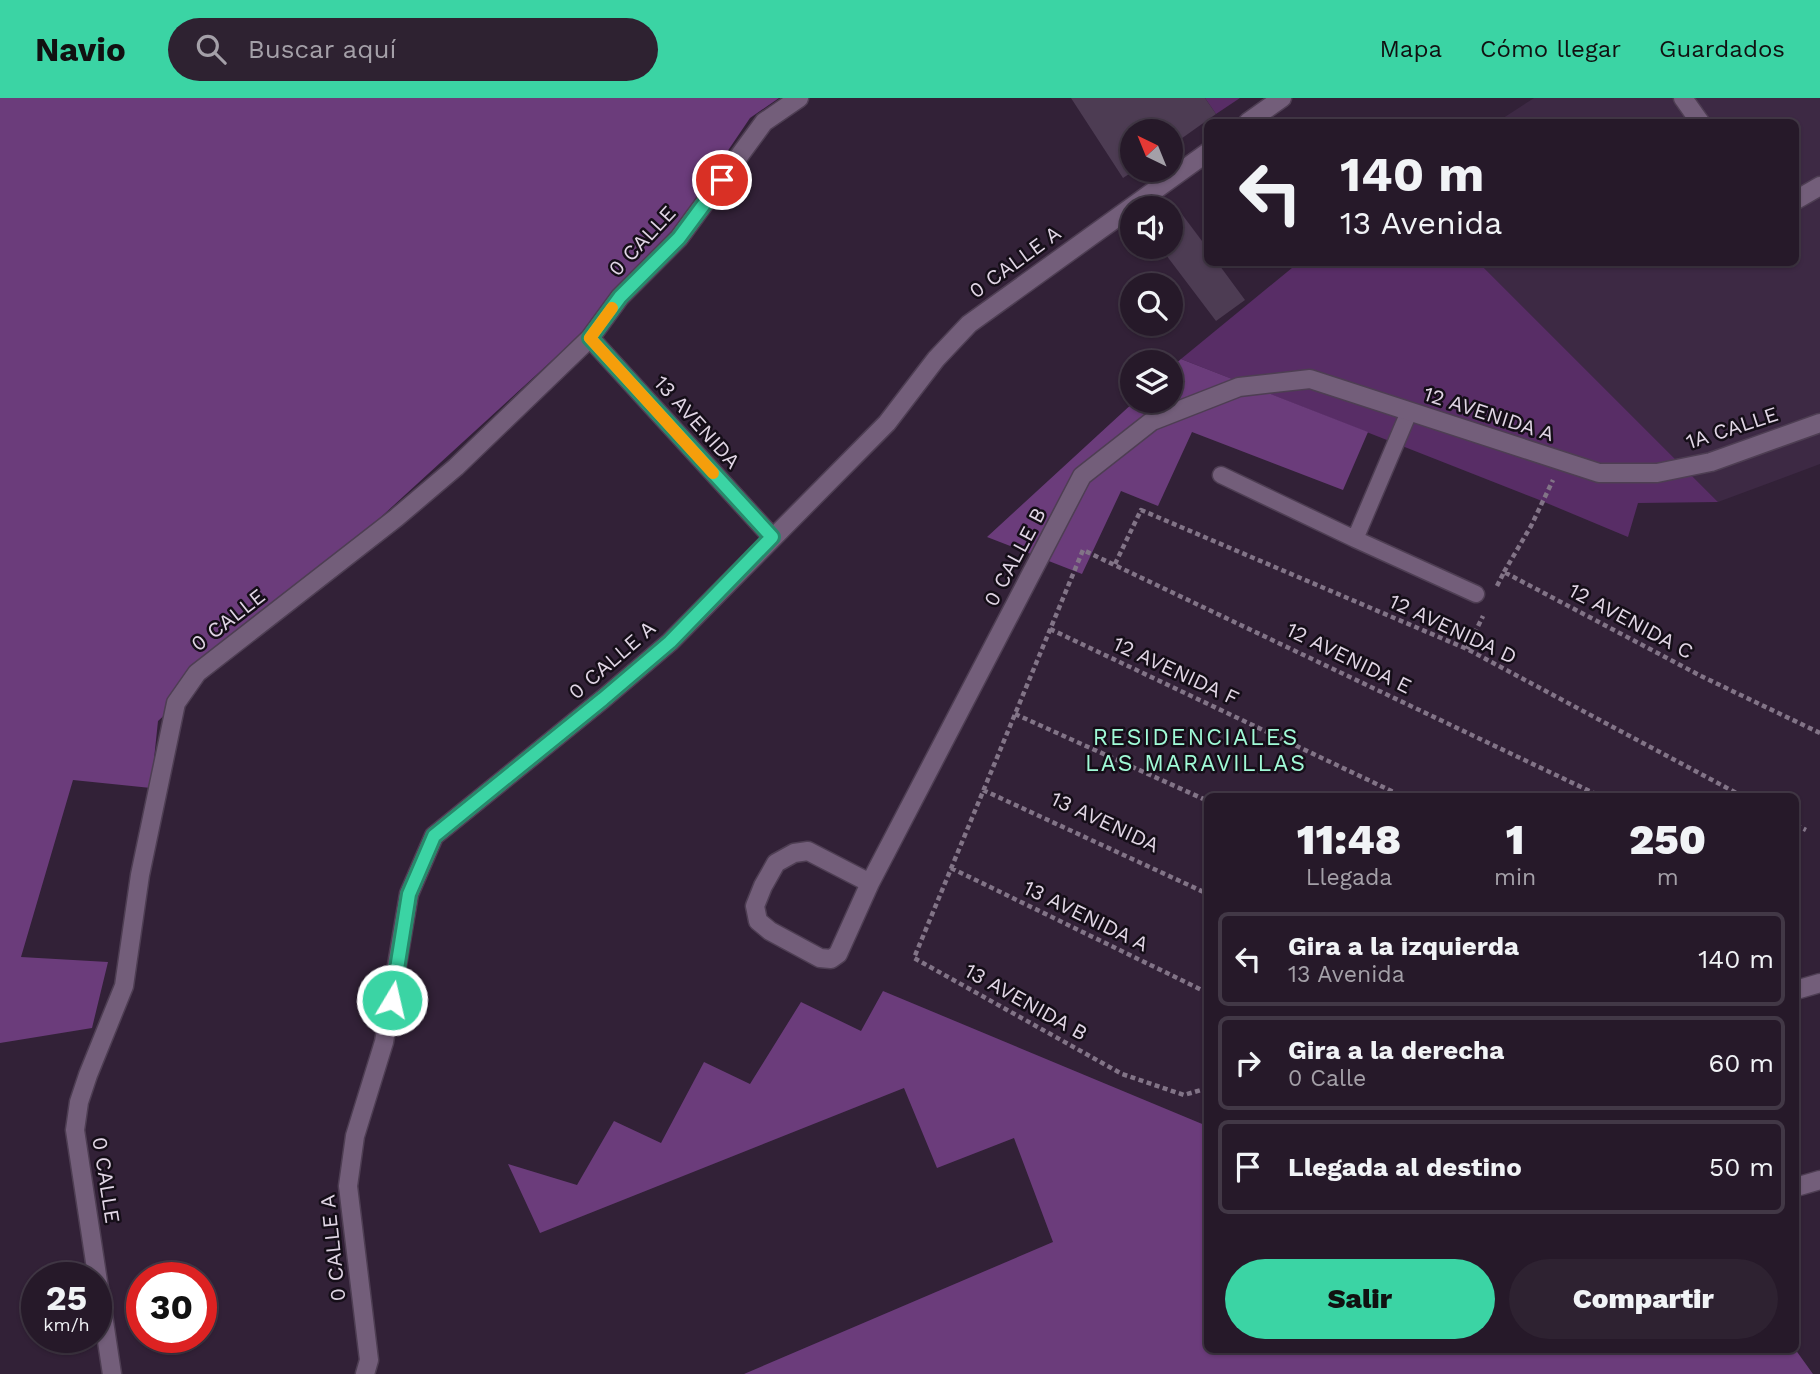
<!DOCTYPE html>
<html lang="es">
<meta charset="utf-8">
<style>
body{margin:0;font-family:"Work Sans",sans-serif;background:#2e2231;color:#f1f3f6;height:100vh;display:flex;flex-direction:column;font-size:26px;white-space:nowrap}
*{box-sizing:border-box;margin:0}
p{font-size:23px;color:#a4a0a8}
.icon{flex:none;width:38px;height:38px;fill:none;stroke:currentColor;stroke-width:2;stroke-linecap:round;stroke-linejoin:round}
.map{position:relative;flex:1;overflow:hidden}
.drawer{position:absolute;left:1204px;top:695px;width:595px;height:560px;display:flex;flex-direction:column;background:#261929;border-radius:10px;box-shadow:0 2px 5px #0004,0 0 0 2px #423846}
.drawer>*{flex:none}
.top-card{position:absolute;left:1204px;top:21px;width:595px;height:147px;border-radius:10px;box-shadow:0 2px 5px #0004,0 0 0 2px #423846;background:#261929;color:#f1f3f6;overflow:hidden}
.needle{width:46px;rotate:317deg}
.buttons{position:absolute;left:1120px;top:21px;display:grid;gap:14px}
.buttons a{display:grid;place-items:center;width:63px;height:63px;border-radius:50%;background:#261929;box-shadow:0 2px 5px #0004,0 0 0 2px #423846;font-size:35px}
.speed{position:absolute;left:21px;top:1164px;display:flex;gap:14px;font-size:35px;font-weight:700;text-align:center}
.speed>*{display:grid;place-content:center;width:91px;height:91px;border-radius:50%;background:#261929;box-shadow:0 2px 5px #0004,0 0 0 2px #423846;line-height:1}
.speed small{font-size:18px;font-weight:400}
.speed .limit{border:10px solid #d22;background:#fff;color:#111}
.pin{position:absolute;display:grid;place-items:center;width:60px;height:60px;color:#fff;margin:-30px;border:4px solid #fff;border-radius:50%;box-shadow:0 2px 7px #0007}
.me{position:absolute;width:77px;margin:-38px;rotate:9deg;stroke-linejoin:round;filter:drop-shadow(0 0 5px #0008)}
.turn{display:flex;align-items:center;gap:24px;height:147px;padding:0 21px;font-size:32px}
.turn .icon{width:91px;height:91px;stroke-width:2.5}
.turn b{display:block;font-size:49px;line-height:60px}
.eta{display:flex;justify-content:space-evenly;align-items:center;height:119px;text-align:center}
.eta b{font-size:42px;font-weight:800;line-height:49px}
.button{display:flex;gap:14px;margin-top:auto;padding:14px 21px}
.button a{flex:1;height:80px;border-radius:42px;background:#3bd4a4;color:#111;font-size:28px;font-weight:800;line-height:80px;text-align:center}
.button a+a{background:#2e2231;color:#f1f3f6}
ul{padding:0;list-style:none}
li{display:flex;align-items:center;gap:21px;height:94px;margin:0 14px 10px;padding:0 7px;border:4px solid #423846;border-radius:10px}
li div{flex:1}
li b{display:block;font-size:26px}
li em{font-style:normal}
header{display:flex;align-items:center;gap:42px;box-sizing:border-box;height:98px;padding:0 35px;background:#3bd4a4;color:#111}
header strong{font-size:33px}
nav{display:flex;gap:38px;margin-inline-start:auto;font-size:24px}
.search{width:490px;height:63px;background:#2e2231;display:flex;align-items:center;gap:18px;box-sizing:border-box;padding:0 24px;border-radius:38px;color:#a4a0a8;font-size:26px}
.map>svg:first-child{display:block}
.built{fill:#3d2944}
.green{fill:#582d66}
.forest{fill:#6b3c7b}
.building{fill:#4d3c53}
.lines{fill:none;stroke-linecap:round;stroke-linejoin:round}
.lane-casing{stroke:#4e3e53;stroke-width:19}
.street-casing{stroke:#4e3e53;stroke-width:21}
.path{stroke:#827487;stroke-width:4.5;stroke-dasharray:5 3.5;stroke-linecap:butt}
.lane{stroke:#735e7a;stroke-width:16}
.street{stroke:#735e7a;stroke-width:18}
.route-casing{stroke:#268a6b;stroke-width:18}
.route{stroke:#3bd4a4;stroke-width:12}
.slow{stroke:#f59e0b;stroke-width:12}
.labels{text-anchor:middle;stroke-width:5;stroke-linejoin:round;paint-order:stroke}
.street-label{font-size:21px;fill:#e1d6e5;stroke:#150e18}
.neighbourhood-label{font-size:23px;letter-spacing:2px;fill:#a0fad7;stroke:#150e18}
</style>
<header>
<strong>Navio</strong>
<div class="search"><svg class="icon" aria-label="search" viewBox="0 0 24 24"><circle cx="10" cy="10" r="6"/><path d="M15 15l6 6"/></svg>Buscar aquí</div>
<nav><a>Mapa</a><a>Cómo llegar</a><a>Guardados</a></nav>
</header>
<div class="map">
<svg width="1820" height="1276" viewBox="0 0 1820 1276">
<rect width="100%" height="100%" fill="#322137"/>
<path class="built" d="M 1534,0 L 1820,0 L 1820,366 L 1718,404 L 1479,165 L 1796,164 L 1796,24 L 1497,24 Z"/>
<path class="green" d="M 1205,0 L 1240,0 L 1216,16 Z
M 1298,165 L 1479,165 L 1718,404 L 1638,405 L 1628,439 L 1537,401 L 1181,261 Z"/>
<path class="forest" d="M 0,0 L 779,0 L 750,20 L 641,181 L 158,623 L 151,690 L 73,682 L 21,859 L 108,864 L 92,930 L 0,945 Z
M 1181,261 L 1368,334 L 1343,392 L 1192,334 L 1158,408 L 1121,393 L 1082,476 L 987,439 L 1135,303 L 1171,303 L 1171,270 Z
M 883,893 L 1207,1028 L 1208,1251 L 1795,1251 L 1813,1276 L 744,1276 L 1053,1144 L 1014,1040 L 937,1070 L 904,990 L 540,1135 L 508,1066 L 577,1087 L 614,1023 L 661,1045 L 704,964 L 750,986 L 801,904 L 861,933 Z"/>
<path class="building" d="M 1071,0 L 1205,0 L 1216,16 L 1171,48 L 1171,33 L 1132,33 L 1132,74 L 1123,80 Z
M 1175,107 L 1208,151 L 1208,164 L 1217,164 L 1245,202 L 1216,223 L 1160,149 L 1171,149 L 1171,110 Z"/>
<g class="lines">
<defs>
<path id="lane" d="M 1221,377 L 1355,441 L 1409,314
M 1355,441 L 1476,496"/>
<path id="street" d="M 1683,0 L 1700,24
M 1248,24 L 1282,0
M 1796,102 L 1820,88
M 590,240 L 772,439
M 870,785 L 808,753 L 794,755 L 776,765 L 763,788 L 755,808 L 758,823 L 770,833 L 820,860 L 831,861 L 838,856 L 870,785 L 1082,378 L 1152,323 L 1239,289 L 1310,281 L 1599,375 L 1657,375 L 1711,364 L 1820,325
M 1796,892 L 1820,885
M 1796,1089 L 1820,1082
M 112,1276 L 75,1032 L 79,1004 L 88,977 L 124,888 L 140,777 L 176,605 L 197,575 L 396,420 L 456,369 L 590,240 L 620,199 L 679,140 L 764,24 L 799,0
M 365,1276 L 369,1262 L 348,1088 L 355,1038 L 384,944 L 409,796 L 434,738 L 603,601 L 670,544 L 887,325 L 936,261 L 969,226 L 1208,54"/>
</defs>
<use href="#lane" class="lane-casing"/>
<use href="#street" class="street-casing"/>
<path class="path" d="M 1115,466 L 1141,412 L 1467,551 L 1742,698
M 1504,474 L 1531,428 L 1553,382
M 1497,488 L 1504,474 L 1701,578 L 1820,635
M 1050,531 L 1402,698
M 1467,551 L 1483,518
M 1015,616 L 1208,703
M 983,692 L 1208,796
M 1796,727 L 1806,732
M 951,770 L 1208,895
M 1208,990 L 1184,997 L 1122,976 L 914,860 L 1083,452 L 1600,698"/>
<use href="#lane" class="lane"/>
<use href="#street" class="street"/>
</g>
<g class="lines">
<defs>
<path id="route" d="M 392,902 L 409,796 L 434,738 L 603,601 L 670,544 L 772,439 L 590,240 L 620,199 L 679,140 L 722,82"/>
</defs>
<use href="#route" class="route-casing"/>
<use href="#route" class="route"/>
<path class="slow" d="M 612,210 L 590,240 L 713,375"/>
</g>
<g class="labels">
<g class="street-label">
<text transform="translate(642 143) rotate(-47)" y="7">0 CALLE</text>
<text transform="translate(1015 164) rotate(-36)" y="7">0 CALLE A</text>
<text transform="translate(1489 316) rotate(18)" y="7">12 AVENIDA A</text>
<text transform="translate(697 324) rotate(48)" y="7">13 AVENIDA</text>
<text transform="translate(1732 330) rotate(-18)" y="7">1A CALLE</text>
<text transform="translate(1015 459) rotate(-62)" y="7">0 CALLE B</text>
<text transform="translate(228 522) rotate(-38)" y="7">0 CALLE</text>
<text transform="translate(1631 523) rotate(28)" y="7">12 AVENIDA C</text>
<text transform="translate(1453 531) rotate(25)" y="7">12 AVENIDA D</text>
<text transform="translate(1349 560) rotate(26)" y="7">12 AVENIDA E</text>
<text transform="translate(612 562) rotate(-41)" y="7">0 CALLE A</text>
<text transform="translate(1176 573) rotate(25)" y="7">12 AVENIDA F</text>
<text transform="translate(1105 724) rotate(25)" y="7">13 AVENIDA</text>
<text transform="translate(1086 818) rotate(26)" y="7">13 AVENIDA A</text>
<text transform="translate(1026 904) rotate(29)" y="7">13 AVENIDA B</text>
<text transform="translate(106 1082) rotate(81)" y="7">0 CALLE</text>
<text transform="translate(333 1150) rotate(-96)" y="7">0 CALLE A</text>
</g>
<g class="neighbourhood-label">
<text x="1196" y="647">RESIDENCIALES<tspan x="1196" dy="26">LAS MARAVILLAS</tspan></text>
</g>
</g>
</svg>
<div class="buttons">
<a><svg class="needle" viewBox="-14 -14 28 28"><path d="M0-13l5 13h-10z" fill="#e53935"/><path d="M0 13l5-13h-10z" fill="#a4a0a8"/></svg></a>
<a><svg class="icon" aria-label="sound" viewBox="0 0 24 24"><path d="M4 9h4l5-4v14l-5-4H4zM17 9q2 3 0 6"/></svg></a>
<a><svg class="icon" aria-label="search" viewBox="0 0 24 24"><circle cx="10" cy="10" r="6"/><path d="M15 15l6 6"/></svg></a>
<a><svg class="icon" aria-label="layers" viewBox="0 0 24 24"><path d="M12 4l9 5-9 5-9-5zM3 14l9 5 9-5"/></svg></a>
</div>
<div class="speed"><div>25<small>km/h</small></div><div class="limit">30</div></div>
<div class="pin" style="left:722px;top:82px;background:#d93025"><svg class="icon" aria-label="arrive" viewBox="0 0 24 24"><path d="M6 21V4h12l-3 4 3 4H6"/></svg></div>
<svg class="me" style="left:392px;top:902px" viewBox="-20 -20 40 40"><circle r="17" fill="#3bd4a4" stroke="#fff" stroke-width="3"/><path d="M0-11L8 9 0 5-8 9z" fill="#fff"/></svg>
<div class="top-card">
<div class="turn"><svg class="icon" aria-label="left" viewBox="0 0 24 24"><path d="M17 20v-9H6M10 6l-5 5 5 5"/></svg><div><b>140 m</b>13 Avenida</div></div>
</div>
<section class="drawer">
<div class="eta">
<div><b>11:48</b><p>Llegada</p></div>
<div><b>1</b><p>min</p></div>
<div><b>250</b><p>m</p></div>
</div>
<ul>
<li><svg class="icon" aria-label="left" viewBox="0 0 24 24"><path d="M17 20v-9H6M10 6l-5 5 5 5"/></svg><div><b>Gira a la izquierda</b><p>13 Avenida</p></div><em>140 m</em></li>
<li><svg class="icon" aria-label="right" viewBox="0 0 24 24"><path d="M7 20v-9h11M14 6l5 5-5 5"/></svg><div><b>Gira a la derecha</b><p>0 Calle</p></div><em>60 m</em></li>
<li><svg class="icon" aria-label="arrive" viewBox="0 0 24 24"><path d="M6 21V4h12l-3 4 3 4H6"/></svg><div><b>Llegada al destino</b></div><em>50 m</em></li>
</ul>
<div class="button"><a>Salir</a><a>Compartir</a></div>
</section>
</div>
